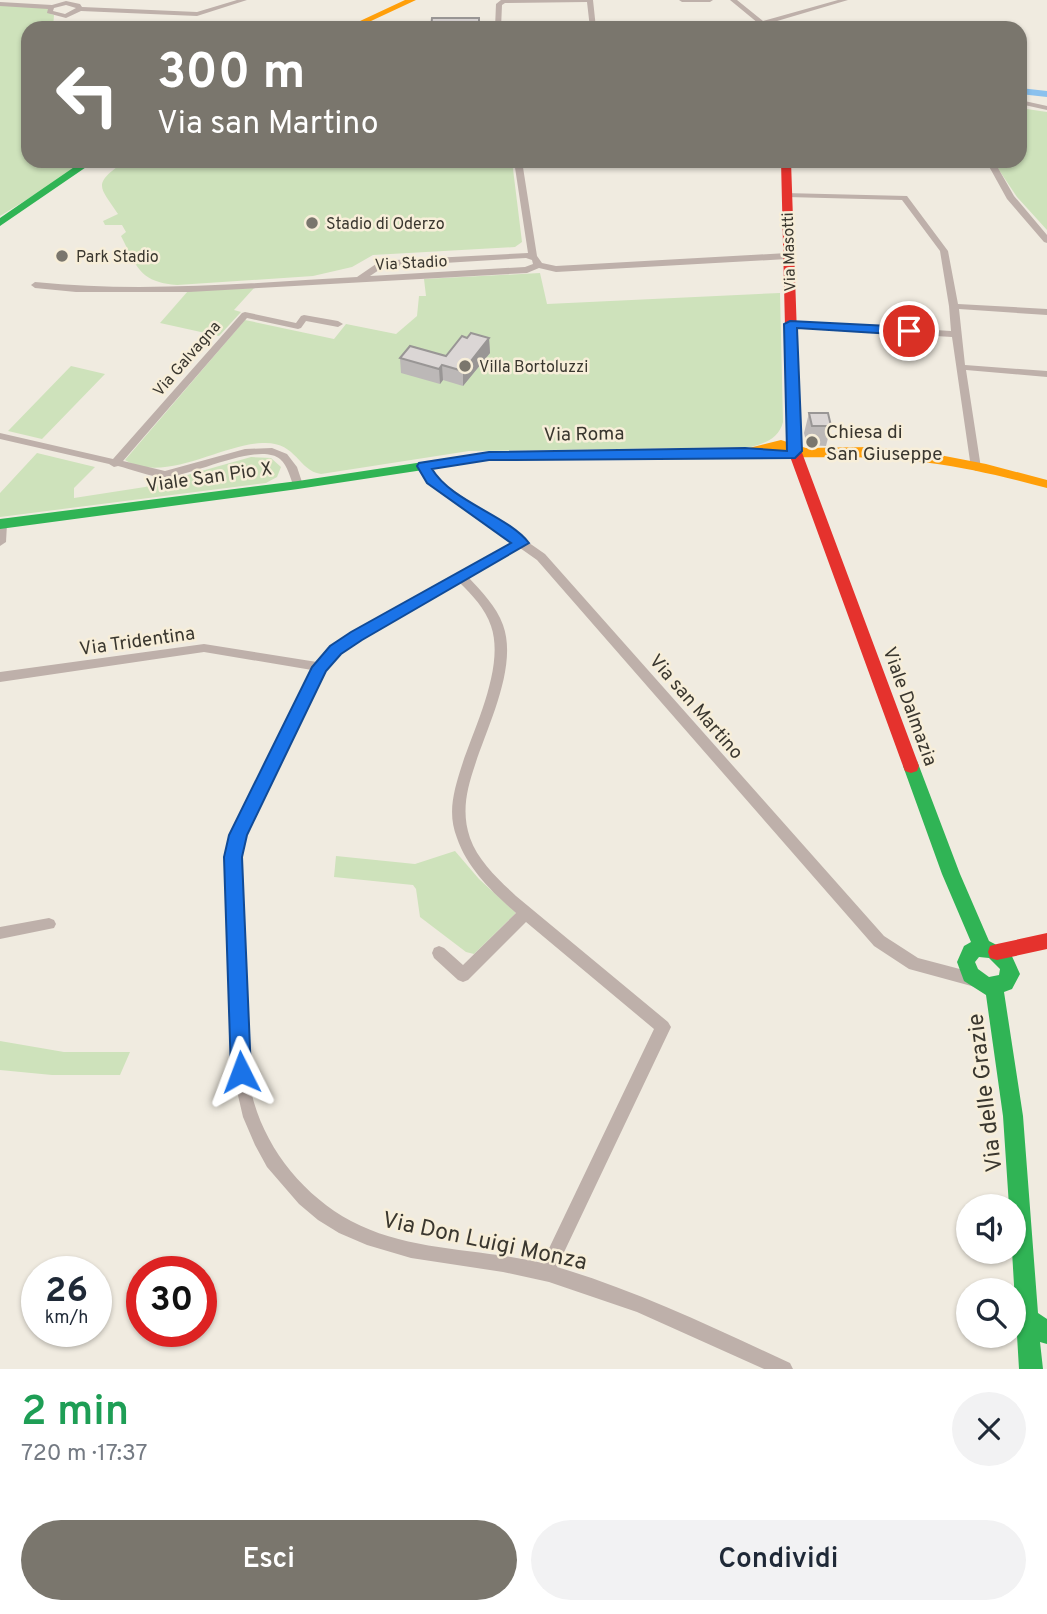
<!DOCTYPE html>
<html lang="it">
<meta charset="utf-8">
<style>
body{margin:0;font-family:Overpass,sans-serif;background:#f2f2f3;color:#1f2937;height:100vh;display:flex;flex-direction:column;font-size:26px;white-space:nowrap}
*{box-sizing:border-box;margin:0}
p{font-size:23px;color:#747a83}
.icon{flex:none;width:38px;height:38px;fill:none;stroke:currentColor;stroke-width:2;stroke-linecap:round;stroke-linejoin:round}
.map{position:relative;height:1369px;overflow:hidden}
.drawer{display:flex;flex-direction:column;background:#fff;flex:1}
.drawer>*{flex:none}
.banner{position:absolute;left:21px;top:21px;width:1006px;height:147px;border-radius:21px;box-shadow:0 2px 5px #0004;background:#7a766d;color:#fff;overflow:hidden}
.fabs{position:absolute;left:956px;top:1194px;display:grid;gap:14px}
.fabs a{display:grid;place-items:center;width:70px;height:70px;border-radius:50%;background:#fff;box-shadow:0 2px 5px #0004;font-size:35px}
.speed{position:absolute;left:21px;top:1256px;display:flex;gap:14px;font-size:35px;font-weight:700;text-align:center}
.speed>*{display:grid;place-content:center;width:91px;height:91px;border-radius:50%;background:#fff;box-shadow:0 2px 5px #0004;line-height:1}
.speed small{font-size:18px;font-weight:400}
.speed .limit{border:10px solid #d22;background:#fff;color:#111}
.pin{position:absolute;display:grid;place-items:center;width:60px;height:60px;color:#fff;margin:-30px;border:4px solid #fff;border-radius:50%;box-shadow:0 2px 7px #0007}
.me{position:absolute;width:77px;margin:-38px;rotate:357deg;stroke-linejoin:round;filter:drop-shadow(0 0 5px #0008)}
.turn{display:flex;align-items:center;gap:24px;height:147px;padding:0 21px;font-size:32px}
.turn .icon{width:91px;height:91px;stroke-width:2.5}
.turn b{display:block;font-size:49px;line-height:60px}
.round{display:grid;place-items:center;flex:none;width:74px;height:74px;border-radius:37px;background:#f2f2f3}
.head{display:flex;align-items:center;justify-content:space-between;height:119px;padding:0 21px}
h1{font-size:42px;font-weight:600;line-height:52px;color:#1e9e55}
.cta{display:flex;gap:14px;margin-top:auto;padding:14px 21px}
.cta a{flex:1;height:80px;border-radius:42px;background:#7a766d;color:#fff;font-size:28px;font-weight:600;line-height:80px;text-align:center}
.cta a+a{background:#f2f2f3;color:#1f2937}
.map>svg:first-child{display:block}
.green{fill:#cee2bb}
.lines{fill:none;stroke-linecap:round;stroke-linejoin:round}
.canal{fill:#8ac1ee;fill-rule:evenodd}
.street{fill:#beb0aa;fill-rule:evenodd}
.fast{fill:#30b455;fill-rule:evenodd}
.slow{fill:#ff9f0a;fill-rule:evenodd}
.jam{fill:#e5322d;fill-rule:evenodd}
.wall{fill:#bcb8b7}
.shaded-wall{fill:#999695}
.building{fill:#dbd6d5;stroke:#999695;stroke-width:2}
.route{fill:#1a73e8;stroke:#114b97;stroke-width:2}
.poi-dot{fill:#7a766d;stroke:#f7eed9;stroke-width:2.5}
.labels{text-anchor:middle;stroke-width:5;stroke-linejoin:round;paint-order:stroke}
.far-poi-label{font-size:16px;fill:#3a372f;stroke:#f7eed9;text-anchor:start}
.far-street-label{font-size:16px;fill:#3a372f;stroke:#f7eed9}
.poi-label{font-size:19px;fill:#3a372f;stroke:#f7eed9;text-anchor:start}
.street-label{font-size:19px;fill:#3a372f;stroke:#f7eed9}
.near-street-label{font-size:23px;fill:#3a372f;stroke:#f7eed9}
</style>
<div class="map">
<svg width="1047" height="1369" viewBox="0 0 1047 1369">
<rect width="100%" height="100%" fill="#f0ebe0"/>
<path class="green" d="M 0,4 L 52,7 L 51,14 L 54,15 L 53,28 L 28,28 L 28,161 L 90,161 L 0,216 Z
M 1020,108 L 1047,112 L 1047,230 L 1017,197 L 993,161 L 1020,161 Z
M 125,161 L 512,161 L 522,242 L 515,247 L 373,255 L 352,267 L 313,276 L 177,285 C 139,282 137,267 121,236 L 126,232 L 122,225 L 105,225 L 103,221 L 118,214 C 99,185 92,185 125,161 Z
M 540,273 L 547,304 L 780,293 L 783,422 C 779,438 766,443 751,447 L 469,451 L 321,474 C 297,470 297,441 262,443 C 222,444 164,484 125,460 L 245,320 L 334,339 L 346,324 L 396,334 L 417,316 L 419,296 L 426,296 L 424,279 Z
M 254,288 L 234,310 L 241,312 L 219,336 L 160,323 L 188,291 Z
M 71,366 L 105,374 L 42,439 L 8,431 Z
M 37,453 L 95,467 L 74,488 L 74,498 L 145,487 L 251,457 L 271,458 L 281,467 L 277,477 L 266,483 L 0,517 L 0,493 Z
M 455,851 L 479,879 L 516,913 L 474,954 L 466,952 L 420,917 L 416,889 L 413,885 L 334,877 L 336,856 L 415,864 Z
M 0,1041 L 64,1052 L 130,1052 L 120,1075 L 52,1075 L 0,1070 Z"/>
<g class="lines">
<path class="canal" d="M 1020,88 L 1047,91 L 1047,97 L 1020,94 Z"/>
<path class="street" d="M 237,0 L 247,0 L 197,16 L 81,11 L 66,18 L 47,13 L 48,9 L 0,6 L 0,2 L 52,5 L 66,1 L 80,4 L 82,7 L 197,12 ZM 66,5 L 76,8 L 65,14 L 53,11 L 54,8 Z
M 501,0 L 593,0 L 596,28 L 590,28 L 587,2 L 505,3 L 502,5 L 501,28 L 495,28 L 496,4 Z
M 679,0 L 713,0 L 710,2 L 682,2 Z
M 730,0 L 737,0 L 763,21 L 838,0 L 848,0 L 767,24 L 771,28 L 764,28 Z
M 1020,100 L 1047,106 L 1047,110 L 1020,104 Z
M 514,161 L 522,161 L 537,256 L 542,263 L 556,266 L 787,253 L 791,256 L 787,259 L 556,272 L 539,268 L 527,273 L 189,292 L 76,292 L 35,288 L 31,285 L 35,282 C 142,293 250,283 357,277 L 376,264 L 395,260 L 528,253 ZM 526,258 L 532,260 L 533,264 L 525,267 L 370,276 L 382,268 L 395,266 Z
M 986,161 L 994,161 L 1014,196 L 1047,235 L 1047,243 L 1044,242 L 1007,199 Z
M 784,193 L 907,196 L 948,251 L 958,304 L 1047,309 L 1047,315 L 959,309 L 965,365 L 1047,371 L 1047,377 L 966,370 L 981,468 L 980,470 L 976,471 L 971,468 L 952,337 L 790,327 L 785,324 L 790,321 L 951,331 L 949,306 L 940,251 L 902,200 L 787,197 L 784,197 Z
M 245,312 L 296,323 L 301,316 L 304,315 L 338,321 L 343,324 L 338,327 L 306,321 L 301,328 L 298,329 L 247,318 L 123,461 L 165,471 L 245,449 L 272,448 L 287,454 L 297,467 L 303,485 L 302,487 L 294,487 C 290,478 288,466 280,459 C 258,441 191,477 165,477 C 152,478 131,469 118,466 L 114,467 L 109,464 L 0,439 L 0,433 L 113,459 L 242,313 Z
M 424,463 L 428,464 L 436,478 L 545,554 L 884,936 L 918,958 L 975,973 L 980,975 L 982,980 L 980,985 L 975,987 L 909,969 L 874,946 L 537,560 L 520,548 L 469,578 C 482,592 496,606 503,625 C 518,666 488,725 475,765 C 467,789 461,812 470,838 C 478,861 499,880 516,896 L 668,1022 L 671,1027 L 557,1267 C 638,1291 714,1328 790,1363 L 793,1369 L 764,1369 L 637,1312 L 549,1282 L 503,1272 L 411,1258 L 367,1245 L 339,1233 L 318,1220 L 299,1204 L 267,1167 L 255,1145 L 243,1117 L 234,1078 L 226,917 L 227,868 L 231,835 L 312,670 L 204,652 L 0,682 L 0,672 L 204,644 L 317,662 L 332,647 L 352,633 L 513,543 L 428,482 L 419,466 ZM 460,583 C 472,595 485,608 491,626 C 505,666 475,726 462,765 C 454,790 447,813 457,838 C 467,868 493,893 516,913 L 463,965 L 444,948 L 439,946 L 434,948 L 432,953 L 434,958 L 458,980 L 463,982 L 468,980 L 526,922 L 654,1029 L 542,1263 C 479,1248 409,1252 351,1221 C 303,1195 265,1148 252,1095 C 242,1053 245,1007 243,964 C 241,923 234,877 244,837 C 249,819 261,801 269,784 C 288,746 306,708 325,670 C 361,631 414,609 460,583 Z
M 2,520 L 7,524 L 6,542 L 0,546 L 0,521 Z
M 49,918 L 54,920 L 56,924 L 54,928 L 0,939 L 0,927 Z"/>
<path class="fast" d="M 83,161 L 95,161 L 0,226 L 0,218 Z
M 605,451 L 610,452 L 610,458 L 489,460 L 298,489 L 0,529 L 0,519 L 298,481 L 489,452 Z
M 911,759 L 917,761 L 919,766 L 960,874 L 989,941 L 1010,952 L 1020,974 L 1012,989 L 1004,992 L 1023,1116 L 1038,1313 L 1047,1319 L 1047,1344 L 1040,1342 L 1043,1369 L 1019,1369 L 1012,1251 L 1013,1206 L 1009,1206 L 1003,1116 L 986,995 L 964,981 L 957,962 L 964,946 L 971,942 L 942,874 L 903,766 L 905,761 ZM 979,957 L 989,958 L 1000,969 L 999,975 L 989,977 L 978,969 L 975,962 Z"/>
<path class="slow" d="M 405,0 L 416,0 L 356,28 L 345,28 Z
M 781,440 L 806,448 L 871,447 L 924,452 L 986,464 L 1047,480 L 1047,488 C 970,467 909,456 829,457 C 812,458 798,456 781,459 L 769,451 L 745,457 L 605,459 L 598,455 L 605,451 L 745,449 Z"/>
<path class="jam" d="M 781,161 L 791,161 L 801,450 L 919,766 L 917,771 L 911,773 L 905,771 L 903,766 L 788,451 Z
M 1047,933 L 1047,949 L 997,960 L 990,958 L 988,952 L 990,946 L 997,944 Z"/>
</g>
<path class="wall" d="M 467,338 L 489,338 L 490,353 L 463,386 L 443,380 L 440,384 L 401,373 L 400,358 L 446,356 Z
M 809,413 L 831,426 L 826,446 L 807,445 L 804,433 Z"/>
<path class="shaded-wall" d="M 489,338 L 490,353 L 463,386 L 463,371 Z
M 442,365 L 443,380 L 440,384 L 439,369 Z"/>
<path class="building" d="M 432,18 L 479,18 L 479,28 L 431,28 Z
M 471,333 L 489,338 L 463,371 L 442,365 L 439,369 L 400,358 L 410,346 L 446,356 L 462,336 L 467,338 Z
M 809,413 L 828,413 L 831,426 L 812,426 Z"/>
<path class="route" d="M 790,321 L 909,327 L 915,331 L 909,335 L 797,328 L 802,451 L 795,458 L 516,460 L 489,460 L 432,469 C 452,502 507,515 529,543 L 362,640 L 341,654 L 326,671 L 247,835 L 242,857 L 251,1072 L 248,1078 L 241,1081 L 234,1078 L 231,1072 L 224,857 L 229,835 L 312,667 L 330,646 L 351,632 L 511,543 L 427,483 L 417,466 L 419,463 L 489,452 L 745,448 L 787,451 L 784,324 Z"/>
<g class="poi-dot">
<circle cx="312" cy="223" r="7"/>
<circle cx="62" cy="256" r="7"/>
<circle cx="465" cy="366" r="7"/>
<circle cx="812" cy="442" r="7"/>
</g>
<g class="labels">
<g class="far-poi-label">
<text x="326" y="229">Stadio di Oderzo</text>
<text x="76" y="262">Park Stadio</text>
<text x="479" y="372">Villa Bortoluzzi</text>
</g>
<g class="far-street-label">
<text transform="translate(788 252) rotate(-92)" y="6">Via Masotti</text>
<text transform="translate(411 262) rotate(-3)" y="6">Via Stadio</text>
<text transform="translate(186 358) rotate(-49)" y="6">Via Galvagna</text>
</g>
<g class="poi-label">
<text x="826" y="438">Chiesa di<tspan x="826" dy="22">San Giuseppe</tspan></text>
</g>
<g class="street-label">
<text transform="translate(584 433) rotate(-1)" y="7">Via Roma</text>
<text transform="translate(209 476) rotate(-8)" y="7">Viale San Pio X</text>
<text transform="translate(137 640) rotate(-8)" y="7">Via Tridentina</text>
<text transform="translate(697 706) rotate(49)" y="7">Via san Martino</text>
<text transform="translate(911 706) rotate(70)" y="7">Viale Dalmazia</text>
</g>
<g class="near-street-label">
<text transform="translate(984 1093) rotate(-97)" y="8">Via delle Grazie</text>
<text transform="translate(485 1240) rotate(12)" y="8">Via Don Luigi Monza</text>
</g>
</g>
</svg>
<div class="fabs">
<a><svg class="icon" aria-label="sound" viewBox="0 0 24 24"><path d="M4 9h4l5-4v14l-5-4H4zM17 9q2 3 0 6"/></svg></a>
<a><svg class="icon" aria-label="search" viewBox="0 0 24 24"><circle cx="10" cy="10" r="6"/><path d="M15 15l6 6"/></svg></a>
</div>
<div class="speed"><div>26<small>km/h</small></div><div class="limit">30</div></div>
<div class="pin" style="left:909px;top:331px;background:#d93025"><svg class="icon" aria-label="arrive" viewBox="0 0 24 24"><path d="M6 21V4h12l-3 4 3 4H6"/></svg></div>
<svg class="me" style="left:241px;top:1072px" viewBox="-20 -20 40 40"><path d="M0-17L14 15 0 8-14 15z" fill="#1a73e8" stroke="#fff" stroke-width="4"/></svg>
<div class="banner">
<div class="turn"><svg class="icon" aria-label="left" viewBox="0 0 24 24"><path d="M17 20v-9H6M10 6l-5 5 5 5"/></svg><div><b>300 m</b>Via san Martino</div></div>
</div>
</div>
<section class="drawer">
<div class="head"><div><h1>2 min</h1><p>720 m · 17:37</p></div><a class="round"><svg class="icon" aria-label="close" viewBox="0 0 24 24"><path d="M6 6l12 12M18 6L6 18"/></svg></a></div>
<div class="cta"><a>Esci</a><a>Condividi</a></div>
</section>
